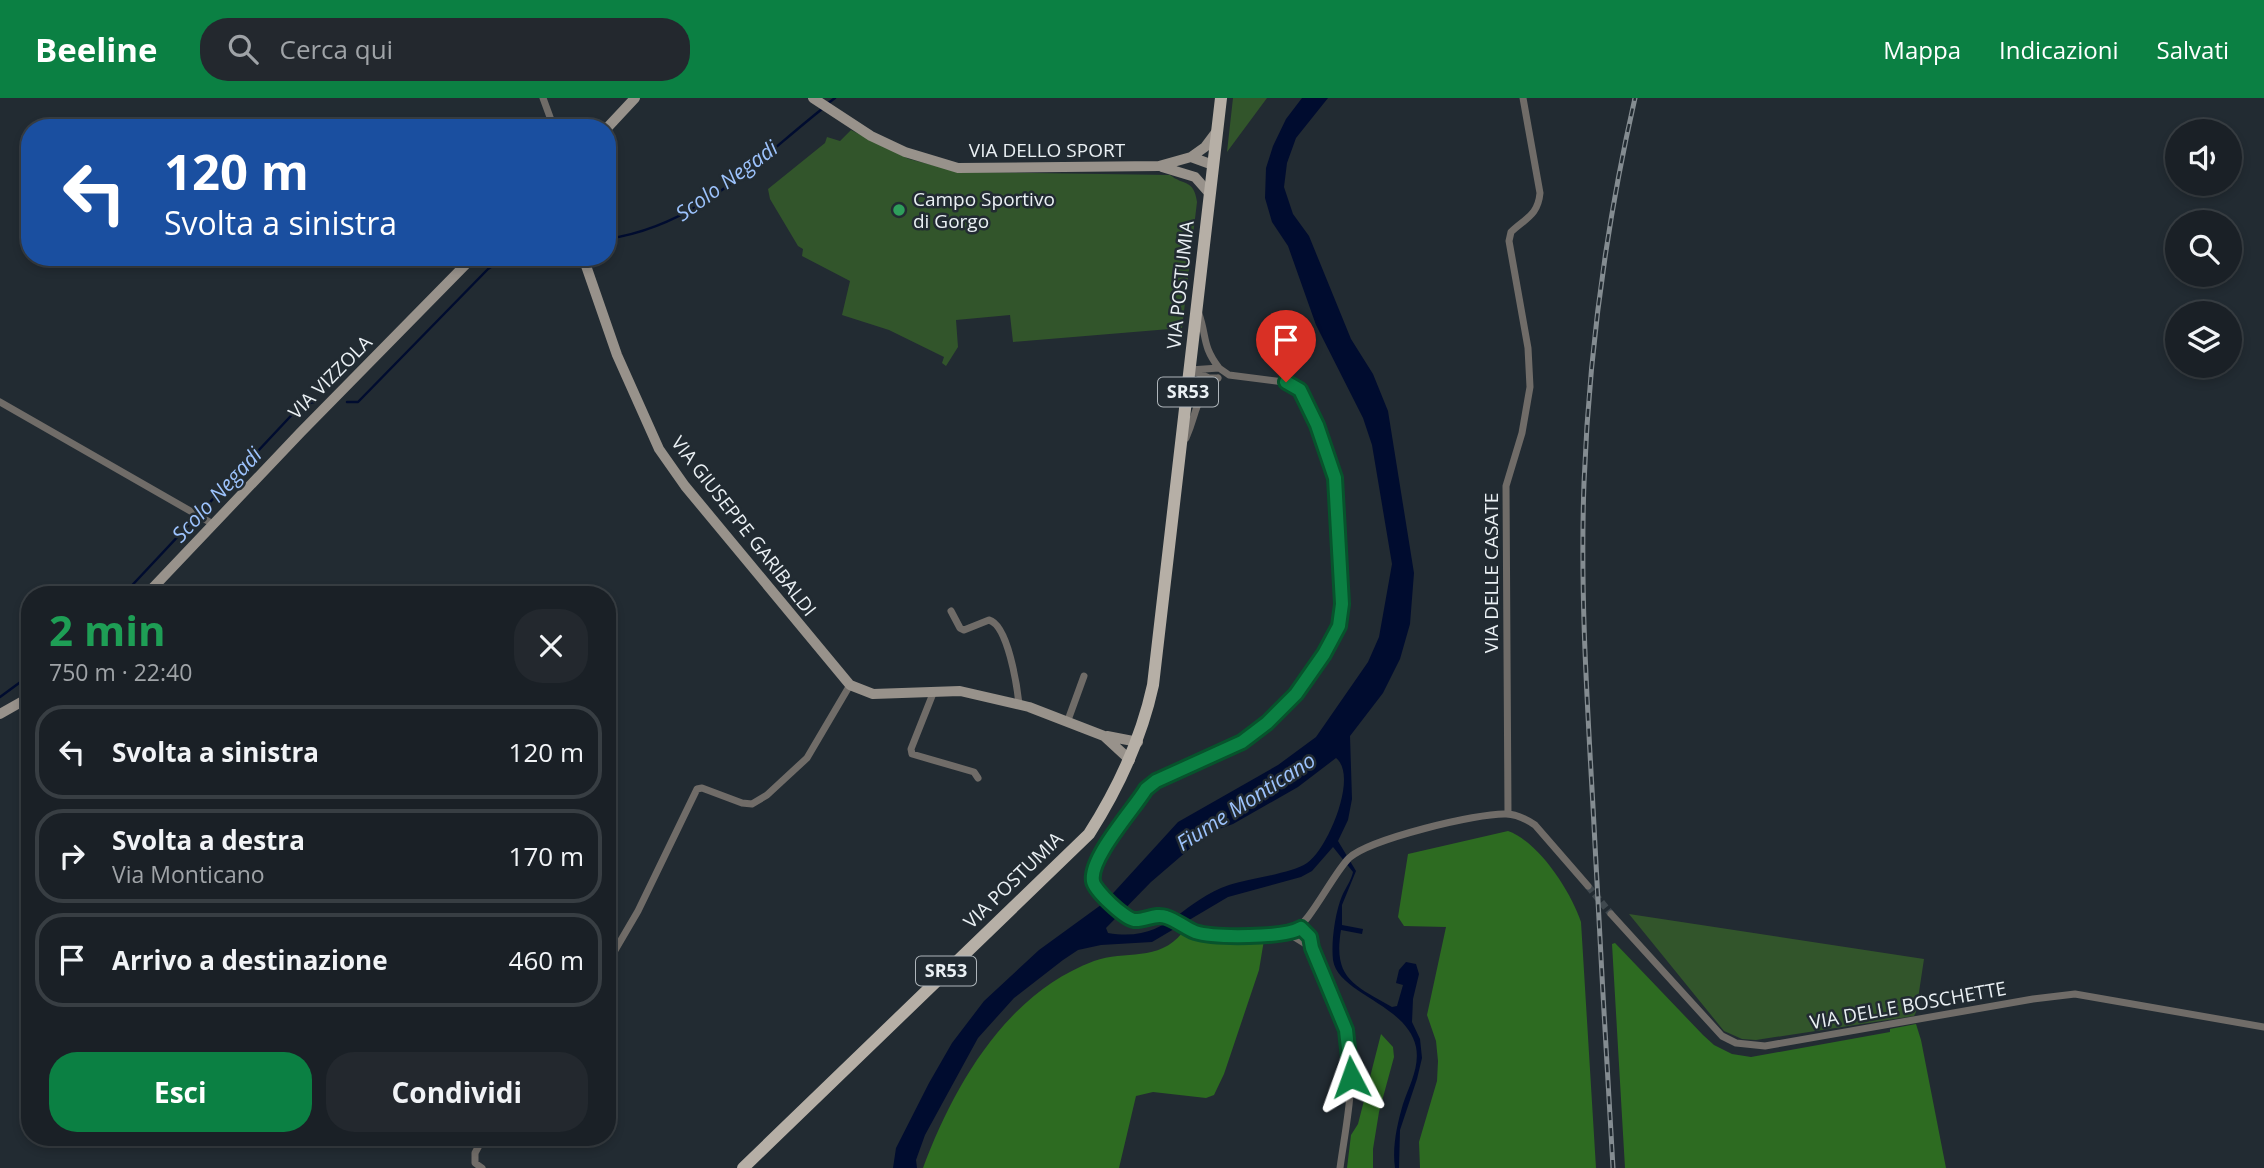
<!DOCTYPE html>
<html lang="it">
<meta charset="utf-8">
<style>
body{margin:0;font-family:"Open Sans",sans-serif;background:#23282e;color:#f1f3f6;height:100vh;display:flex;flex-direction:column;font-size:26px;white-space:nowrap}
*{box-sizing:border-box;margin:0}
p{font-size:23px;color:#9fa3a7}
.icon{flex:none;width:38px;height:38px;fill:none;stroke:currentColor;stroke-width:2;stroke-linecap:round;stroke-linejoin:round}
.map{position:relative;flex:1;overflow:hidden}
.drawer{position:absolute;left:21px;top:488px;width:595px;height:560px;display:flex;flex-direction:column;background:#1a2026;border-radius:28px;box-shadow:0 4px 10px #0003,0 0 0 2px #383e43}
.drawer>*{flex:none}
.banner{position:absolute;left:21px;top:21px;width:595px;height:147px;border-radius:28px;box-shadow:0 4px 10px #0003,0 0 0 2px #383e43;background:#1a4fa0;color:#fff;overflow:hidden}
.controls{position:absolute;left:2165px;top:21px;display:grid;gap:14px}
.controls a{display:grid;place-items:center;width:77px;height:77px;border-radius:50%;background:#1a2026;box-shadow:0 4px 10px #0003,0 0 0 2px #383e43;font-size:35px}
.pin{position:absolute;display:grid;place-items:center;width:60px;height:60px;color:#fff;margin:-72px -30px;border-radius:50% 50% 50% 0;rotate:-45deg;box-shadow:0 0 7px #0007}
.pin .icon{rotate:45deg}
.me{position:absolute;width:77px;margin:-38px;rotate:356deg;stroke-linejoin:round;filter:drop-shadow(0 0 5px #0008)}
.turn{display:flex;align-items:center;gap:24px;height:147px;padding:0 28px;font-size:32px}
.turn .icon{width:91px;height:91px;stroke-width:2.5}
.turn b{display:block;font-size:49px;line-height:60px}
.round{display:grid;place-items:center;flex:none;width:74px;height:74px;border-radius:28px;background:#23282e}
.headline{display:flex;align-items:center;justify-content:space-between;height:119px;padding:0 28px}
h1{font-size:42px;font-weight:700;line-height:52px;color:#1e9e55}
.cta{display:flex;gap:14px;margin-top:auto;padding:14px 28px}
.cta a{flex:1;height:80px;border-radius:28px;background:#0b8043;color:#fff;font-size:28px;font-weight:700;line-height:80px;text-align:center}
.cta a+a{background:#23282e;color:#f1f3f6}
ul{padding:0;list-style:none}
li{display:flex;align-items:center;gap:21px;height:94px;margin:0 14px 10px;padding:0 14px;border:4px solid #383e43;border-radius:28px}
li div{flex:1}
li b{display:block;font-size:26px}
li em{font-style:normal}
header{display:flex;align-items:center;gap:42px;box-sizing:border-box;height:98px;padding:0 35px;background:#0b8043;color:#fff}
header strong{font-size:33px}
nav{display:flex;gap:38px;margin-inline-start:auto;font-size:24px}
.search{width:490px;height:63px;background:#23282e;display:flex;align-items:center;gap:18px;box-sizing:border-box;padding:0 24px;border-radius:28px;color:#9fa3a7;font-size:26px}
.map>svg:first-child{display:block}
.green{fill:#32552b}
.forest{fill:#2d6b21}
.water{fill:#000c2f;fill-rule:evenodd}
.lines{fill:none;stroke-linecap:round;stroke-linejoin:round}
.stream{stroke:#000c2f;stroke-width:2.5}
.street-tunnel{stroke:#40494f;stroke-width:7;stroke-dasharray:7 3.5;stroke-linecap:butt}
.street{stroke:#706c68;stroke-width:7}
.secondary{stroke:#98928b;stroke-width:10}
.primary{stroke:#b6afa6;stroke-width:12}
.rail-casing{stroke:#848c91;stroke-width:5}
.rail{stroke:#222b32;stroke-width:2.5;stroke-dasharray:8;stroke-linecap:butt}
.route-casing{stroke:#07532c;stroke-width:18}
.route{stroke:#0b8043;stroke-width:12}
.leisure-dot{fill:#2e9e5b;stroke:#222b32;stroke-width:2.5}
.labels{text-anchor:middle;stroke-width:5;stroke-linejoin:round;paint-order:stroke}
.shield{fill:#222b32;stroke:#aeb5ba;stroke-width:2}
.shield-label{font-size:18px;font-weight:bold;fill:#eaf0f4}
.street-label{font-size:19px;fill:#eaf0f4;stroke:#222b32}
.poi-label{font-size:19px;fill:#eaf0f4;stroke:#222b32;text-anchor:start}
.water-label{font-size:21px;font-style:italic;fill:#9dc3fd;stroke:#222b32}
</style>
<header>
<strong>Beeline</strong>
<div class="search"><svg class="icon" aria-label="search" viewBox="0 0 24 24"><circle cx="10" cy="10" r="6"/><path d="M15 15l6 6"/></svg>Cerca qui</div>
<nav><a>Mappa</a><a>Indicazioni</a><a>Salvati</a></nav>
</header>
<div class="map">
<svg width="2264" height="1070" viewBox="0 0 2264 1070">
<rect width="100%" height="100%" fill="#222b32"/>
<path class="green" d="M 1233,0 L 1267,0 L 1227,54 Z
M 851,32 L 909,61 L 959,74 L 1170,77 C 1184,88 1194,81 1197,104 L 1182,230 L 1013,244 L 1010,217 L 956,222 L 958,249 L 946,268 L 942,265 L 944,259 L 889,232 L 842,217 L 850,183 L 802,158 L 803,151 L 798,148 L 770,101 L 768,91 L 825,45 L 827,39 L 840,43 Z
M 1629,816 L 1924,861 L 1916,914 L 1914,918 L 1756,942 L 1742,941 L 1724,933 Z"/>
<path class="forest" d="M 1508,733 C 1539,744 1571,794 1581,824 L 1596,1070 L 1420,1070 L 1419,1044 L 1437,983 L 1438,963 L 1436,943 L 1427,917 L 1446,829 L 1404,828 L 1398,819 L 1408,756 Z
M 1182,835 L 1211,842 L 1264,842 L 1259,872 L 1224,976 L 1214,997 L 1206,1000 L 1153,994 L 1136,998 L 1119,1070 L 923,1070 C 954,987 1006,896 1094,863 C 1125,852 1159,864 1182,835 Z
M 1615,845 L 1703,937 L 1714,947 L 1732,956 L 1751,959 L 1890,934 L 1890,931 L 1916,926 L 1921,942 L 1946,1070 L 1625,1070 L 1612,846 Z
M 1381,936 L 1393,949 L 1394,959 L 1379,1014 L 1373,1051 L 1373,1070 L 1347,1070 L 1351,1037 L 1358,1026 Z"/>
<path class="water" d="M 1302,0 L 1328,0 L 1296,40 L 1287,65 L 1284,89 L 1293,116 L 1309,138 L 1351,241 L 1373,276 L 1388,313 L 1414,475 L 1410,526 L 1400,561 L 1383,595 L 1350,638 L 1352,701 L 1348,722 L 1338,743 L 1356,773 L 1342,807 L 1342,827 L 1363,831 L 1362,836 L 1341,832 C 1333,880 1353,887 1392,909 L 1397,908 L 1403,887 L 1396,885 L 1399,872 L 1406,864 L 1416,866 L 1419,876 L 1413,901 L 1412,924 L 1420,941 L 1422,960 L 1417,981 L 1400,1032 L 1399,1070 L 1395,1070 C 1392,1049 1397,1027 1403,1006 C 1409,988 1420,969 1416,949 C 1407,906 1338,896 1333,862 C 1331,844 1335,815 1342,798 C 1346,789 1351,783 1353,774 L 1333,749 L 1312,773 L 1301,779 L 1228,799 L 1152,844 L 1101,847 L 1078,852 L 1063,862 L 1014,900 L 978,940 L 925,1037 L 916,1062 L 917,1070 L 893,1070 L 896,1050 L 929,985 L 952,945 L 984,903 L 1039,852 L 1105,804 L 1178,724 L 1278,667 L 1316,639 L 1368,564 L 1379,539 L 1392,466 L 1372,347 L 1363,320 L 1316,227 L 1288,148 L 1272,124 L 1265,100 L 1266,70 L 1273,48 L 1286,21 ZM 1336,660 C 1359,678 1327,752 1307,765 C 1291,776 1249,780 1229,787 C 1179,804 1168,845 1108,835 L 1106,830 L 1151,784 L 1208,735 L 1233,726 L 1298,689 Z"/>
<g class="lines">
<path class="stream" d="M 827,6 L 835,0
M 607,141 C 697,128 754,65 822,11
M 347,304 L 358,304 L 488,171 L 506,159
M 123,497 L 302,306 L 314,304
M 0,599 L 30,577"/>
<path class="street-tunnel" d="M 1588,788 L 1611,816"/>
<path class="street" d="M 543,0 L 554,30
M 1199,216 C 1207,239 1202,248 1219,270
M 1190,272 L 1219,270 L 1229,277 L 1292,285 L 1300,292 L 1305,300 L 1325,347 L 1335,380 L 1341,517 C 1337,537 1326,553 1315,570 C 1267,639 1229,650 1156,683 L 1146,691 C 1133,712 1091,758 1093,781 C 1093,791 1122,820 1132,822 C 1142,824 1153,817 1163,818 C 1175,821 1185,831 1196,834 C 1212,839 1277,839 1291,834 C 1309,828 1332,777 1349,760 C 1370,741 1477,715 1506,716 C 1517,716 1526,721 1535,727 L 1588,788
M 1193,273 L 1209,280 L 1218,280
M 0,304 L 213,426
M 1186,340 C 1199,310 1192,305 1218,280
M 951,513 L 960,530 L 964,532 L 989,522 C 1008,527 1017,588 1019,606
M 934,593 L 911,651 L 912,656 L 974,674 L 978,680
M 1068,622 L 1084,578
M 1508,716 L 1506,388 L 1522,335 L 1530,289 L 1528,250 L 1509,143 L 1511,134 C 1526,120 1538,117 1540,95 L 1523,0
M 1611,816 L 1722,938 L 1736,945 L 1765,948 L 2033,901 L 2075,896 L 2264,929
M 1301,829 L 1310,839 L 1312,850 C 1324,877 1341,907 1347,935 C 1357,980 1346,1026 1340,1070
M 1288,835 L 1312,850
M 607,866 L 638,813 L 697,691 L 702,690 L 742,705 L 752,706 L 767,697 L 807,660 L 850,587
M 482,1070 L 475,1065 L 475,1055 L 483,1040"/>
<path class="secondary" d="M 813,0 L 871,38 L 905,54 L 958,70 L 1159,68 L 1191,59 L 1213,67
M 607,30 L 635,0
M 1191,59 L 1205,49 L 1217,33
M 1162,69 L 1195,79 L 1210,96
M 583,159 L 617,257 L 659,351 L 685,388 L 850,587 L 873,596 L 960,593 L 1029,609 L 1104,638 L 1130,662
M 146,497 L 301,334 L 473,159
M 0,616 L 30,599
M 1107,638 L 1138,644"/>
<path class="primary" d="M 743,1070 L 1089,736 C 1119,689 1141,642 1153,587 L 1221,0"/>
<defs>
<path id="rail" d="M 1613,1070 C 1606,950 1599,829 1593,709 C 1587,601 1580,493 1584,385 C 1589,255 1606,127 1635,0"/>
</defs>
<use href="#rail" class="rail-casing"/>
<use href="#rail" class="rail"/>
</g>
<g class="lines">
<defs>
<path id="route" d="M 1286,284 L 1300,292 L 1317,327 L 1335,380 L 1342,506 L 1339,528 L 1324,556 L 1296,596 L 1267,625 L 1242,644 L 1156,683 L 1146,691 C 1134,711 1089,760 1093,783 C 1094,792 1125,821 1134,822 C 1145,823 1155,815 1166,819 C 1176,822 1185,830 1195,834 C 1214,840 1284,840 1301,830 L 1310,839 L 1312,850 L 1346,932 L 1351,979"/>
</defs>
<use href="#route" class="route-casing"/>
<use href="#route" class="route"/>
</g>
<circle class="leisure-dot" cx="899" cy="112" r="7"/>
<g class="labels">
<g class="shield">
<rect x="1158" y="279.5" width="60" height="29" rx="5"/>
<rect x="916" y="858.5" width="60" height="29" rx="5"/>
</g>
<g class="shield-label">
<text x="1188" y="300">SR53</text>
<text x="946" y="879">SR53</text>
</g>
<g class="street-label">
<text x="1047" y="59">VIA DELLO SPORT</text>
<text transform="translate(1180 187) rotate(-84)" y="7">VIA POSTUMIA</text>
<text transform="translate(330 279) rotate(-45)" y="7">VIA VIZZOLA</text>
<text transform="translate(744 428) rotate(52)" y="7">VIA GIUSEPPE GARIBALDI</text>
<text transform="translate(1491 475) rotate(-90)" y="7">VIA DELLE CASATE</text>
<text transform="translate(1013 782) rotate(-44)" y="7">VIA POSTUMIA</text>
<text transform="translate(1908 907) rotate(-10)" y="7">VIA DELLE BOSCHETTE</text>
</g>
<g class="poi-label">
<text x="913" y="108">Campo Sportivo<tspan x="913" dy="22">di Gorgo</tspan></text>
</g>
<g class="water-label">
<text transform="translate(727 83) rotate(-36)" y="7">Scolo Negadi</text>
<text transform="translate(217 397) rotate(-47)" y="7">Scolo Negadi</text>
<text transform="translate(1246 704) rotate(-33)" y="7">Fiume Monticano</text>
</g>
</g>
</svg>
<div class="controls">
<a><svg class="icon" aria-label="sound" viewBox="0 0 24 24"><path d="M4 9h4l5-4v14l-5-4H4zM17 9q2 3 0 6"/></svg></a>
<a><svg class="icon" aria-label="search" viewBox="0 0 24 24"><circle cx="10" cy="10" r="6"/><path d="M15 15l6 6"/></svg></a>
<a><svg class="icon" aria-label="layers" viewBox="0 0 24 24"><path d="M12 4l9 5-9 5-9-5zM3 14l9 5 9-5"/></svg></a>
</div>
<div class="pin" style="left:1286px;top:284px;background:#d93025"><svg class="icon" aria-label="arrive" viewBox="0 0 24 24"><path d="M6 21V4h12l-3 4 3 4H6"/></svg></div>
<svg class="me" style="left:1351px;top:979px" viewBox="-20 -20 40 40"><path d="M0-17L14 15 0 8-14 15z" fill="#0b8043" stroke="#fff" stroke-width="4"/></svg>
<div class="banner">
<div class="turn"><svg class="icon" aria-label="left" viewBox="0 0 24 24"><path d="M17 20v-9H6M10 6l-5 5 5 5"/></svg><div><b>120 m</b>Svolta a sinistra</div></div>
</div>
<section class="drawer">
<div class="headline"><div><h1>2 min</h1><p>750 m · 22:40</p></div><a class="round"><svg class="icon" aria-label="close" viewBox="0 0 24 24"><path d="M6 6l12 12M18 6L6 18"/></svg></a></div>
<ul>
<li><svg class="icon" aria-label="left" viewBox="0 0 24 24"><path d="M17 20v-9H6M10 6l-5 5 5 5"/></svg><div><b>Svolta a sinistra</b></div><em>120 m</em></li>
<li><svg class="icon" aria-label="right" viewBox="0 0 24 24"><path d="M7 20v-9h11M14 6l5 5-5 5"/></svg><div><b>Svolta a destra</b><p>Via Monticano</p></div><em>170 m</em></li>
<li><svg class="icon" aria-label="arrive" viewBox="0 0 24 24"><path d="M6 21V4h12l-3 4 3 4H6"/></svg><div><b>Arrivo a destinazione</b></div><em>460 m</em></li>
</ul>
<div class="cta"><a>Esci</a><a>Condividi</a></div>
</section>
</div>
